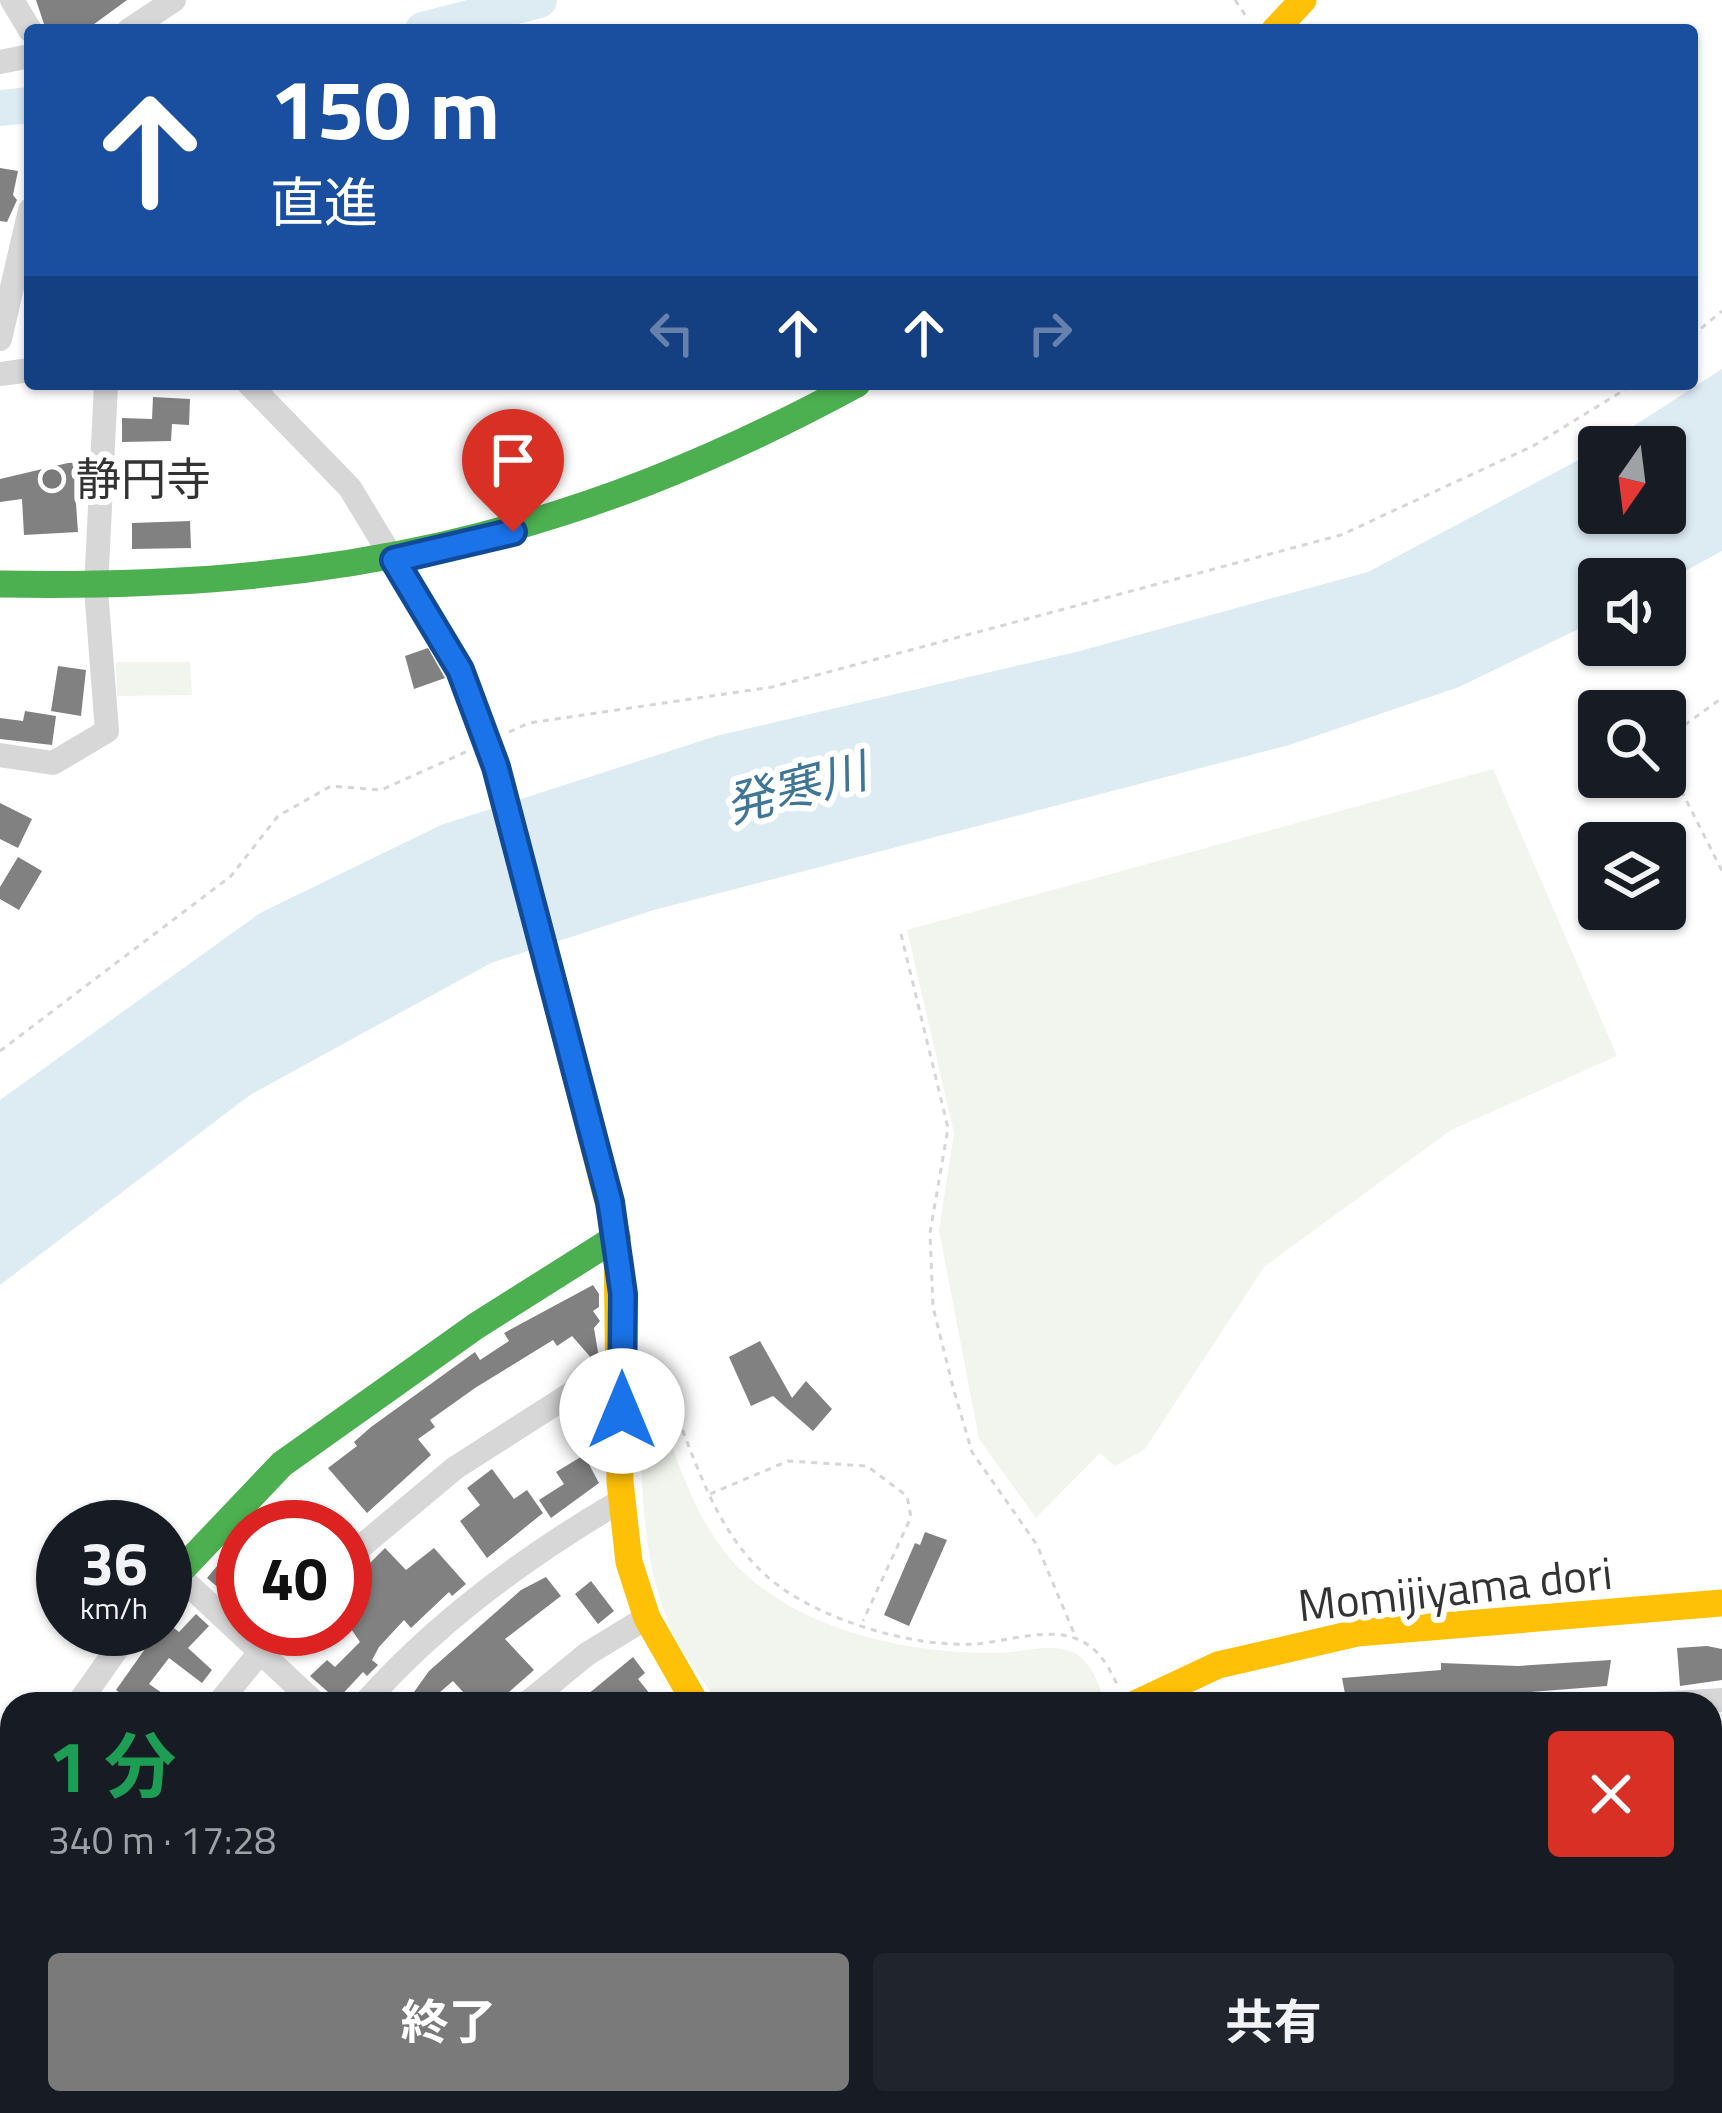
<!DOCTYPE html>
<html lang="ja">
<meta charset="utf-8">
<style>
body{margin:0;font-family:"Titillium Web","Noto Sans JP",sans-serif;background:#20242c;color:#f1f3f6;height:100vh;display:flex;flex-direction:column;font-size:45px;white-space:nowrap}
*{box-sizing:border-box;margin:0}
p{font-size:39px;color:#9ea1a6}
.icon{flex:none;width:66px;height:66px;fill:none;stroke:currentColor;stroke-width:2;stroke-linecap:round;stroke-linejoin:round}
.map{position:relative;flex:1;overflow:hidden}
.side{position:absolute;left:0px;top:1692px;width:1722px;height:423px;display:flex;flex-direction:column;background:#171b24;border-radius:36px 36px 0 0;box-shadow:0 3px 9px #0004}
.side>*{flex:none}
.guide{position:absolute;left:24px;top:24px;width:1674px;height:366px;border-radius:12px;box-shadow:0 3px 9px #0004;background:#1a4fa0;color:#fff;overflow:hidden}
.needle{width:78px;rotate:194deg}
.tools{position:absolute;left:1578px;top:426px;display:grid;gap:24px}
.tools a{display:grid;place-items:center;width:108px;height:108px;border-radius:12px;background:#171b24;box-shadow:0 3px 9px #0004;font-size:60px}
.speed{position:absolute;left:36px;top:1500px;display:flex;gap:24px;font-size:60px;font-weight:700;text-align:center}
.speed>*{display:grid;place-content:center;width:156px;height:156px;border-radius:50%;background:#171b24;box-shadow:0 3px 9px #0004;line-height:1}
.speed small{font-size:30px;font-weight:400}
.speed .limit{border:18px solid #d22;background:#fff;color:#111}
.pin{position:absolute;display:grid;place-items:center;width:102px;height:102px;color:#fff;margin:-123px -51px;border-radius:50% 50% 50% 0;rotate:-45deg;box-shadow:0 0 12px #0007}
.pin .icon{rotate:45deg}
.me{position:absolute;width:132px;margin:-66px;rotate:0deg;stroke-linejoin:round;filter:drop-shadow(0 0 9px #0008)}
.turn{display:flex;align-items:center;gap:42px;height:252px;padding:0 48px;font-size:54px}
.turn .icon{width:156px;height:156px;stroke-width:2.5}
.turn b{display:block;font-size:84px;line-height:102px}
.lanes{display:flex;align-items:center;height:114px;padding:0 48px;background:#0003;justify-content:center;gap:60px;direction:ltr}
.lanes .off{opacity:.35}
.round{display:grid;place-items:center;flex:none;width:126px;height:126px;border-radius:12px;background:#20242c}
.summary{display:flex;align-items:center;justify-content:space-between;height:204px;padding:0 48px}
h1{font-size:72px;font-weight:700;line-height:90px;color:#1e9e55}
.cta{display:flex;gap:24px;margin-top:auto;padding:24px 48px}
.cta a{flex:1;height:138px;border-radius:12px;background:#7a7a7a;color:#fff;font-size:48px;font-weight:700;line-height:138px;text-align:center}
.cta a+a{background:#20242c;color:#f1f3f6}
.map>svg:first-child{display:block}
.green{fill:#f1f5ed}
.water{fill:#ddebf3}
.lines{fill:none;stroke-linecap:round;stroke-linejoin:round}
.river{stroke:#ddebf3;stroke-width:36}
.building{fill:#818181}
.path{stroke:#d6d6d6;stroke-width:3;stroke-dasharray:6 6;stroke-linecap:butt}
.street{stroke:#d7d7d7;stroke-width:24}
.fast{stroke:#4caf50;stroke-width:27}
.slow{stroke:#ffc107;stroke-width:27}
.route-casing{stroke:#114b97;stroke-width:30}
.route{stroke:#1a73e8;stroke-width:21}
.poi-dot{fill:#7a7a7a;stroke:#fff;stroke-width:4.5}
.labels{text-anchor:middle;stroke-width:12;stroke-linejoin:round;paint-order:stroke}
.poi-label{font-size:45px;fill:#333;stroke:#fff;text-anchor:start}
.street-label{font-size:45px;fill:#333;stroke:#fff}
.water-label{font-size:48px;font-style:italic;fill:#3f7597;stroke:#fff}
</style>
<div class="map">
<svg width="1722" height="2113" viewBox="0 0 1722 2113">
<rect width="100%" height="100%" fill="#fff"/>
<path class="green" d="M 116,662 L 190,662 L 192,695 L 117,696 Z
M 1493,769 L 1617,1056 L 1451,1130 L 1264,1267 L 1145,1449 L 1115,1466 L 1100,1453 L 1036,1518 L 979,1439 L 939,1230 L 954,1133 L 907,930 Z
M 641,1381 L 648,1384 C 673,1443 691,1518 736,1565 C 798,1630 905,1653 992,1653 C 1015,1654 1043,1644 1066,1650 C 1089,1655 1096,1679 1104,1698 L 1094,1704 L 719,1704 C 702,1678 680,1652 669,1624 C 637,1546 642,1463 641,1381 Z"/>
<path class="water" d="M 1722,369 L 1722,551 L 1665,582 L 1599,579 L 1599,619 L 1459,687 L 1289,745 L 654,910 L 491,963 L 250,1095 L 0,1285 L 0,1100 L 260,913 L 441,825 L 716,736 L 1076,652 L 1368,572 L 1599,449 L 1599,513 L 1665,513 L 1665,447 L 1601,447 Z"/>
<g class="lines">
<path class="river" d="M 423,30 L 539,0
M 0,108 L 30,105"/>
</g>
<path class="building" d="M 36,0 L 127,0 L 86,30 L 80,24 L 70,30 L 46,30 Z
M 0,168 L 18,171 L 13,195 L 17,200 L 7,222 L 0,221 Z
M 153,397 L 190,399 L 189,425 L 172,424 L 171,441 L 122,442 L 122,418 L 152,419 Z
M 68,463 L 86,462 L 84,488 L 75,489 L 78,532 L 24,535 L 22,499 L 0,502 L 0,479 Z
M 190,521 L 191,548 L 132,549 L 132,523 Z
M 428,648 L 445,678 L 414,689 L 405,656 Z
M 58,666 L 86,670 L 81,716 L 51,711 Z
M 25,711 L 56,716 L 52,745 L 0,739 L 0,718 L 23,721 Z
M 0,803 L 32,819 L 18,848 L 0,839 Z
M 18,857 L 42,871 L 19,910 L 0,899 L 0,887 Z
M 593,1285 L 599,1294 L 599,1307 L 593,1311 L 600,1321 L 594,1328 L 599,1358 L 593,1360 L 572,1336 L 557,1346 L 553,1340 L 475,1388 L 430,1420 L 435,1427 L 418,1439 L 431,1455 L 367,1513 L 328,1468 L 357,1446 L 354,1442 L 371,1427 L 475,1352 L 480,1360 L 509,1341 L 504,1333 Z
M 760,1341 L 792,1398 L 806,1381 L 832,1409 L 813,1431 L 773,1396 L 751,1406 L 729,1357 Z
M 584,1455 L 599,1483 L 551,1518 L 539,1500 L 564,1484 L 556,1472 Z
M 492,1469 L 514,1499 L 527,1490 L 543,1513 L 487,1558 L 460,1521 L 480,1505 L 467,1488 Z
M 925,1532 L 947,1540 L 909,1626 L 884,1615 L 915,1543 L 920,1545 Z
M 243,1535 L 243,1609 L 207,1578 Z
M 385,1548 L 406,1570 L 434,1548 L 466,1584 L 452,1596 L 449,1592 L 411,1628 L 404,1620 L 379,1647 L 372,1660 L 378,1665 L 367,1676 L 363,1672 L 337,1700 L 310,1676 L 327,1660 L 335,1667 L 360,1642 L 345,1620 L 345,1588 Z
M 546,1577 L 561,1596 L 505,1639 L 534,1670 L 509,1692 L 493,1704 L 474,1704 L 453,1681 L 426,1704 L 414,1692 L 429,1671 L 521,1590 Z
M 591,1581 L 614,1611 L 598,1624 L 575,1594 Z
M 196,1614 L 209,1626 L 188,1648 L 212,1670 L 202,1683 L 169,1658 L 149,1684 L 178,1704 L 118,1704 L 124,1696 L 116,1690 L 145,1649 L 140,1645 L 147,1629 L 165,1629 L 165,1621 L 179,1632 Z
M 1707,1646 L 1722,1649 L 1722,1680 L 1680,1686 L 1677,1648 Z
M 633,1657 L 645,1673 L 638,1679 L 658,1704 L 576,1704 Z
M 1611,1660 L 1607,1686 L 1478,1696 L 1478,1702 L 1443,1704 L 1443,1697 L 1418,1696 L 1347,1704 L 1342,1678 L 1441,1670 L 1441,1663 L 1518,1666 Z"/>
<g class="lines">
<path class="path" d="M 1235,0 L 1248,19
M 1692,336 L 1722,311
M 509,732 L 529,723 L 772,687 L 1341,535 L 1533,446 L 1634,384
M 1665,739 L 1722,698
M 1665,758 L 1722,871
M 901,934 L 948,1128 L 930,1233 L 933,1307 L 954,1391 L 972,1452 L 1037,1545 L 1076,1638
M 0,1051 L 231,876 L 278,816 L 331,786 L 381,790 L 468,751
M 648,1369 L 662,1380 C 693,1448 710,1528 770,1579 C 819,1620 913,1648 977,1644 C 1007,1641 1049,1627 1077,1639 C 1099,1648 1108,1666 1118,1686
M 710,1494 L 788,1461 L 867,1466 L 907,1496 L 911,1517 L 863,1621"/>
<path class="street" d="M 12,0 L 30,30
M 129,30 L 174,0
M 0,62 L 30,56
M 0,339 L 30,210
M 0,374 L 30,370
M 249,384 L 350,488 L 460,670 L 496,767
M 0,755 L 53,763 L 107,731 L 96,589 L 106,384
M 345,1560 L 455,1468 L 602,1374 L 623,1370
M 177,1574 L 316,1704
M 78,1704 L 131,1629
M 218,1704 L 279,1629
M 364,1704 C 437,1621 528,1555 622,1500
M 526,1704 L 587,1654 L 646,1618
M 1656,1704 L 1722,1700
M 1710,1836 L 1722,1855
M 0,1838 L 12,1817
M 1710,2049 L 1722,2043
M 0,2059 L 12,2065
M 80,2103 L 99,2113
M 1110,2103 L 1117,2113
M 1263,2103 L 1270,2113
M 1415,2103 L 1421,2113
M 16,2113 L 20,2103
M 140,2113 L 143,2103
M 260,2113 L 264,2103
M 381,2113 L 384,2103
M 503,2113 L 507,2103
M 725,2113 L 732,2103
M 906,2113 L 919,2103
M 1586,2113 L 1602,2103"/>
<path class="fast" d="M 0,584 C 327,590 568,541 857,384
M 165,1587 L 282,1464 L 476,1326 L 617,1237
M 951,2103 L 957,2113
M 615,2113 L 620,2103"/>
<path class="slow" d="M 1275,30 L 1303,0
M 496,767 L 617,1237 L 620,1482 L 629,1562 L 647,1618 L 696,1704
M 1135,1704 L 1218,1665 L 1357,1633 L 1722,1603"/>
</g>
<g class="lines">
<defs>
<path id="route" d="M 513,532 L 394,560 L 460,670 L 496,767 L 610,1202 L 623,1294 L 622,1411"/>
</defs>
<use href="#route" class="route-casing"/>
<use href="#route" class="route"/>
</g>
<circle class="poi-dot" cx="52" cy="479" r="12"/>
<g class="labels">
<g class="poi-label">
<text x="76" y="495">静円寺</text>
</g>
<g class="street-label">
<text transform="translate(1455 1589) rotate(-6)" y="16">Momijiyama dori</text>
</g>
<g class="water-label">
<text transform="translate(796 788) rotate(-15)" y="17">発寒川</text>
</g>
</g>
</svg>
<div class="tools">
<a><svg class="needle" viewBox="-14 -14 28 28"><path d="M0-13l5 13h-10z" fill="#e53935"/><path d="M0 13l5-13h-10z" fill="#9ea1a6"/></svg></a>
<a><svg class="icon" aria-label="sound" viewBox="0 0 24 24"><path d="M4 9h4l5-4v14l-5-4H4zM17 9q2 3 0 6"/></svg></a>
<a><svg class="icon" aria-label="search" viewBox="0 0 24 24"><circle cx="10" cy="10" r="6"/><path d="M15 15l6 6"/></svg></a>
<a><svg class="icon" aria-label="layers" viewBox="0 0 24 24"><path d="M12 4l9 5-9 5-9-5zM3 14l9 5 9-5"/></svg></a>
</div>
<div class="speed"><div>36<small>km/h</small></div><div class="limit">40</div></div>
<div class="pin" style="left:513px;top:532px;background:#d93025"><svg class="icon" aria-label="arrive" viewBox="0 0 24 24"><path d="M6 21V4h12l-3 4 3 4H6"/></svg></div>
<svg class="me" style="left:622px;top:1411px" viewBox="-20 -20 40 40"><circle r="19" fill="#fff"/><path d="M0-13L10 11 0 6-10 11z" fill="#1a73e8"/></svg>
<div class="guide">
<div class="turn"><svg class="icon" aria-label="ahead" viewBox="0 0 24 24"><path d="M12 20V5M6 11l6-6 6 6"/></svg><div><b>150 m</b>直進</div></div>
<div class="lanes"><svg class="icon off" aria-label="left" viewBox="0 0 24 24"><path d="M17 20v-9H6M10 6l-5 5 5 5"/></svg><svg class="icon" aria-label="ahead" viewBox="0 0 24 24"><path d="M12 20V5M6 11l6-6 6 6"/></svg><svg class="icon" aria-label="ahead" viewBox="0 0 24 24"><path d="M12 20V5M6 11l6-6 6 6"/></svg><svg class="icon off" aria-label="right" viewBox="0 0 24 24"><path d="M7 20v-9h11M14 6l5 5-5 5"/></svg></div>
</div>
<section class="side">
<div class="summary"><div><h1>1 分</h1><p>340 m · 17:28</p></div><a class="round" style="background:#d93025;color:#fff"><svg class="icon" aria-label="close" viewBox="0 0 24 24"><path d="M6 6l12 12M18 6L6 18"/></svg></a></div>
<div class="cta"><a>終了</a><a>共有</a></div>
</section>
</div>
